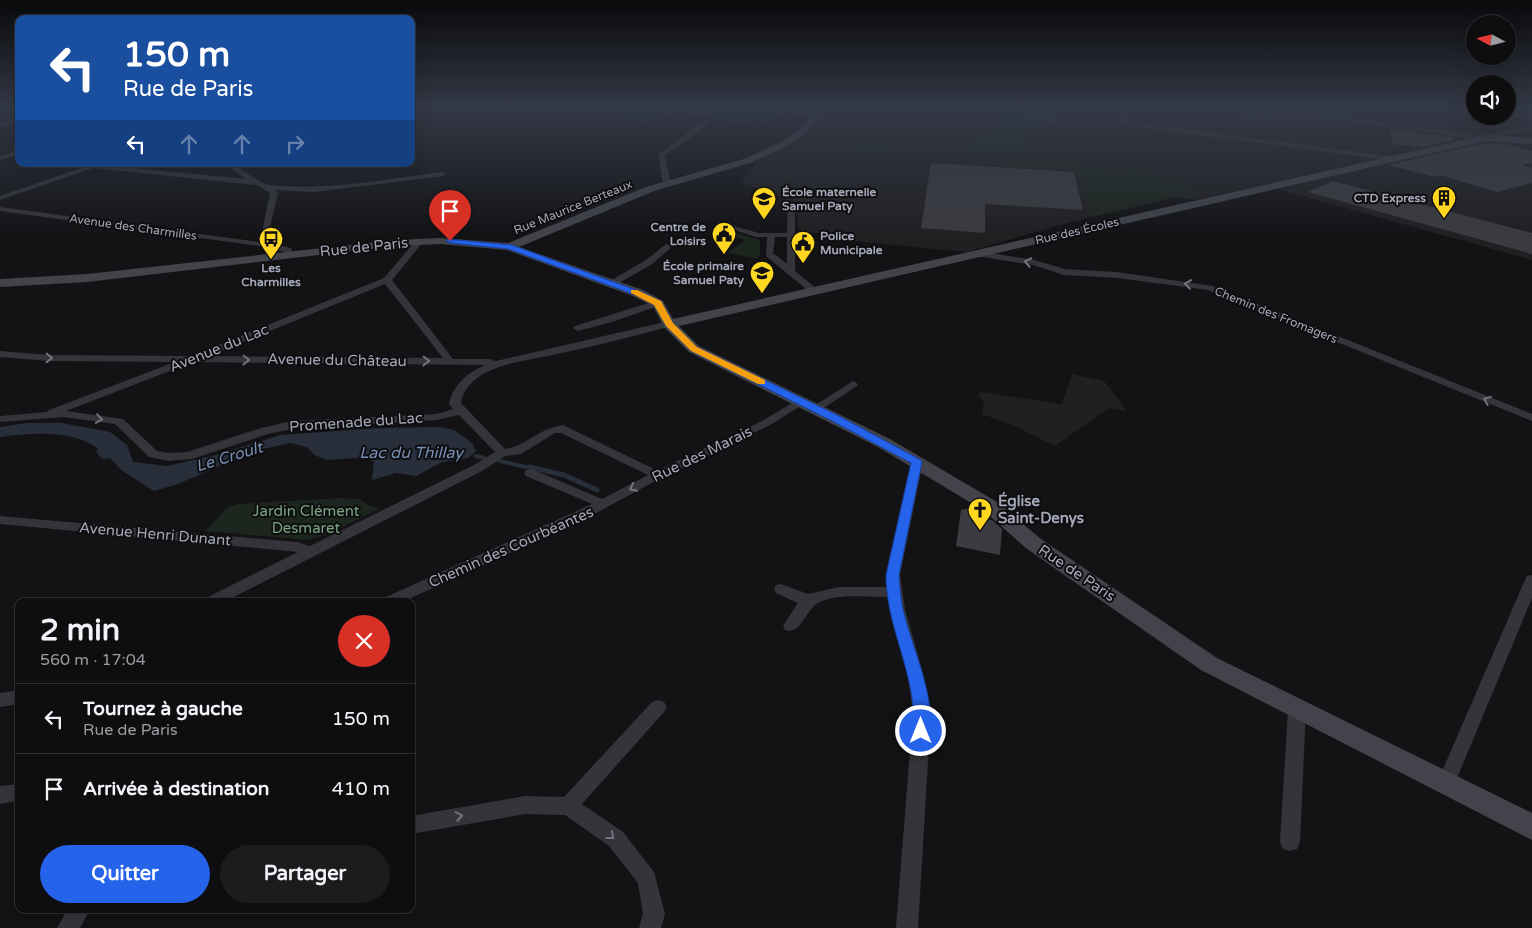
<!DOCTYPE html>
<html lang="fr">
<meta charset="utf-8">
<style>
body{margin:0;font-family:"Varela Round",sans-serif;background:#1c1c1e;color:#f1f3f6;height:100vh;display:flex;flex-direction:column;font-size:19px;white-space:nowrap}
*{box-sizing:border-box;margin:0}
p{font-size:16px;color:#9b9c9f}
.icon{flex:none;width:28px;height:28px;fill:none;stroke:currentColor;stroke-width:2;stroke-linecap:round;stroke-linejoin:round}
.map{position:relative;flex:1;overflow:hidden}
.sheet{position:absolute;left:15px;top:598px;width:400px;height:315px;display:flex;flex-direction:column;background:#0e0e10;border-radius:10px;box-shadow:0 5px 20px #0002,0 0 0 1px #2e2e30}
.sheet>*{flex:none}
.hud{position:absolute;left:15px;top:15px;width:400px;height:152px;border-radius:10px;box-shadow:0 5px 20px #0002,0 0 0 1px #2e2e30;background:#1a4fa0;color:#fff;overflow:hidden}
.needle{width:32px;rotate:277deg}
.buttons{position:absolute;left:1466px;top:15px;display:grid;gap:10px}
.buttons a{display:grid;place-items:center;width:50px;height:50px;border-radius:50%;background:#0e0e10;box-shadow:0 5px 20px #0002,0 0 0 1px #2e2e30;font-size:25px}
.pin{position:absolute;display:grid;place-items:center;width:42px;height:42px;color:#fff;margin:-51px -21px;border-radius:50% 50% 50% 0;rotate:-45deg;box-shadow:0 0 5px #0007}
.pin .icon{rotate:45deg}
.me{position:absolute;width:55px;margin:-28px;rotate:0deg;stroke-linejoin:round;filter:drop-shadow(0 0 4px #0008)}
.turn{display:flex;align-items:center;gap:18px;height:105px;padding:0 25px;font-size:22px}
.turn .icon{width:65px;height:65px;stroke-width:2.5}
.turn b{display:block;font-size:35px;line-height:42px}
.lanes{display:flex;align-items:center;height:48px;padding:0 25px;background:#0003;justify-content:center;gap:25px;direction:ltr}
.lanes .off{opacity:.35}
.round{display:grid;place-items:center;flex:none;width:52px;height:52px;border-radius:26px;background:#1c1c1e}
.overview{display:flex;align-items:center;justify-content:space-between;height:85px;padding:0 25px}
h1{font-size:30px;font-weight:800;line-height:38px}
.cta{display:flex;gap:10px;margin-top:auto;padding:10px 25px}
.cta a{flex:1;height:58px;border-radius:30px;background:#2563eb;color:#fff;font-size:20px;font-weight:800;line-height:58px;text-align:center}
.cta a+a{background:#1c1c1e;color:#f1f3f6}
ul{padding:0;list-style:none}
li{display:flex;align-items:center;gap:15px;height:70px;padding:0 25px;border-top:1px solid #2e2e30}
li div{flex:1}
li b{display:block;font-size:19px}
li em{font-style:normal}
.map>svg:first-child{display:block}
.built{fill:#201f22}
.green{fill:#1d251f}
.water{fill:#282f3a}
.lines{fill:none;stroke-linecap:round;stroke-linejoin:round}
.stream-far1{stroke:#282f3a;stroke-width:4}
.stream{stroke:#282f3a;stroke-width:5}
.building{fill:#3b3b40}
.street{fill:#34343a;fill-rule:evenodd}
.secondary{fill:#42434b;fill-rule:evenodd}
.oneway{stroke:#72737f}
.route{fill:#2563eb;stroke:#184099}
.slow{fill:#f59e0b}
.labels{text-anchor:middle;stroke-width:4;stroke-linejoin:round;paint-order:stroke}
.far-poi-label{font-size:12px;font-weight:bold;fill:#a4a7b7;stroke:#0e0e10;text-anchor:end}
.far-street-label{font-size:12px;fill:#a4a7b7;stroke:#0e0e10}
.street-label{font-size:15px;fill:#a4a7b7;stroke:#0e0e10}
.poi-label{font-size:15px;font-weight:bold;fill:#a4a7b7;stroke:#0e0e10;text-anchor:start}
.park-label{font-size:15px;fill:#79a382;stroke:#0e0e10}
.water-label{font-size:16px;font-style:italic;fill:#788fb5;stroke:#0e0e10}
</style>
<div class="map">
<svg width="1532" height="928" viewBox="0 0 1532 928">
<rect width="100%" height="100%" fill="#131315"/>
<path class="built" d="M 842,108 L 1475,108 L 1475,116 L 1508,116 L 1508,108 L 1532,108 L 1532,260 L 1263,185 L 1196,200 L 1176,197 L 1163,199 L 1071,222 L 967,252 L 841,240 L 842,235 L 799,232 L 796,205 L 774,193 L 741,183 L 756,162 L 787,144 L 827,115 Z
M 1072,374 L 1104,381 L 1127,411 L 1109,408 L 1055,446 L 1013,425 L 982,414 L 984,401 L 979,397 L 980,392 L 1062,404 Z"/>
<path class="green" d="M 629,108 L 830,108 L 811,116 L 784,113 L 761,127 L 676,112 L 645,124 L 615,117 Z
M 1005,108 L 1058,108 L 1062,123 L 1028,131 L 1029,150 L 1088,154 L 1080,164 L 1124,171 L 1137,162 L 1142,170 L 1199,190 L 1196,200 L 1176,197 L 1093,217 L 1077,171 L 969,164 L 965,139 L 988,134 Z
M 837,138 L 887,141 L 892,143 L 889,153 L 822,150 L 826,140 Z
M 724,230 L 760,240 L 760,254 L 758,259 L 727,253 L 745,240 L 718,233 Z
M 342,498 L 360,499 L 366,504 L 379,509 L 328,534 L 307,540 L 205,531 L 229,506 L 238,504 Z"/>
<path class="water" d="M 1032,108 L 1057,108 L 1061,122 L 1052,123 L 1023,118 Z
M 27,423 L 62,423 L 110,432 L 127,445 L 133,462 L 167,466 L 216,455 L 280,435 L 380,428 L 440,427 L 454,430 L 472,443 L 476,451 L 468,458 L 442,462 L 416,476 L 396,473 L 372,480 L 374,462 L 367,457 L 328,460 L 314,455 L 307,447 L 290,443 L 254,451 L 178,484 L 154,491 L 121,470 L 110,458 L 102,459 L 96,452 L 98,448 C 91,444 84,440 76,438 C 55,431 22,434 0,437 L 0,427 Z"/>
<g class="lines">
<path class="stream-far1" d="M 476,456 L 484,458
M 500,461 L 535,469"/>
<path class="stream" d="M 530,467 L 564,475 L 597,490"/>
</g>
<path class="building" d="M 1508,108 L 1532,108 L 1532,120 L 1502,116 L 1508,116 Z
M 1390,129 L 1452,137 L 1453,140 L 1422,147 L 1392,144 Z
M 1485,143 L 1506,144 L 1532,151 L 1532,163 L 1522,165 L 1532,168 L 1532,183 L 1497,192 L 1440,175 L 1435,177 L 1388,165 Z
M 931,163 L 1074,172 L 1083,210 L 985,204 L 985,233 L 921,228 Z
M 1333,181 L 1532,233 L 1532,254 L 1308,192 Z
M 974,507 L 984,514 L 979,518 L 992,520 L 1002,529 L 1000,555 L 956,546 L 961,510 Z"/>
<g class="lines">
<path class="street" d="M 1115,108 L 1121,108 L 1127,120 L 1132,122 L 1395,157 L 1398,159 L 1395,161 L 1131,126 L 1123,122 Z
M 1174,108 L 1188,108 L 1270,117 L 1278,113 L 1345,117 L 1485,136 L 1532,125 L 1532,129 L 1485,140 L 1345,121 L 1280,117 L 1270,121 Z
M 19,118 L 19,122 L 0,127 L 0,123 Z
M 705,120 L 710,121 L 691,137 L 665,155 L 670,180 L 673,184 L 666,186 L 662,180 L 659,154 Z
M 19,150 L 19,154 L 0,160 L 0,156 Z
M 72,164 L 92,164 L 246,179 L 224,164 C 240,163 255,183 271,185 C 328,191 386,179 443,172 L 446,174 L 443,176 L 314,192 L 275,190 L 278,193 L 267,240 L 270,243 L 291,248 L 294,255 L 290,258 L 287,257 L 284,252 L 267,247 L 0,211 L 0,207 L 260,242 L 270,193 L 257,185 L 93,168 L 0,200 L 0,196 L 84,167 Z
M 788,203 L 795,205 L 795,271 L 817,289 L 817,293 L 811,293 L 766,256 L 767,237 L 756,237 L 722,226 L 726,224 L 759,233 L 787,233 ZM 775,237 L 787,237 L 787,264 L 773,253 Z
M 417,239 L 424,241 L 392,280 L 453,359 L 489,359 L 496,361 L 669,321 L 674,324 L 672,326 C 634,336 596,346 557,354 C 531,360 503,362 480,376 C 470,383 463,391 461,403 L 505,449 C 527,446 538,428 563,425 L 652,468 L 654,472 L 762,421 L 797,400 L 801,399 L 807,402 L 770,425 L 661,478 L 587,518 L 404,601 L 383,601 L 386,597 L 592,504 L 526,476 L 524,473 L 526,470 L 534,470 L 602,499 L 648,475 L 561,433 L 555,433 L 521,454 L 505,456 L 482,471 L 226,601 L 205,601 L 208,597 L 298,552 L 0,524 L 0,516 L 297,542 L 310,546 L 474,465 L 495,452 L 459,415 L 437,420 L 292,429 L 268,434 L 192,459 L 168,461 L 149,457 L 115,424 L 63,417 L 0,422 L 0,416 L 47,412 L 49,410 L 175,362 L 49,361 L 0,357 L 0,351 L 49,355 L 191,356 L 384,278 ZM 385,284 L 443,358 L 209,356 ZM 193,362 L 485,365 C 467,373 453,385 449,404 L 453,409 L 437,414 L 292,421 L 261,428 L 187,452 L 168,453 L 157,451 L 123,419 L 66,411 Z
M 666,244 L 673,246 L 652,264 L 614,286 L 608,286 L 608,282 L 646,260 Z
M 979,251 L 1034,260 L 1065,269 L 1117,272 L 1213,286 L 1532,414 L 1532,421 L 1208,290 L 1117,278 L 1064,275 L 1033,265 L 976,256 L 976,252 Z
M 658,300 L 661,301 L 661,305 L 615,321 L 578,331 L 573,328 L 575,326 Z
M 853,381 L 858,384 L 857,386 L 819,411 L 811,411 L 809,409 Z
M 917,458 L 923,462 L 900,575 L 905,609 L 924,677 L 931,712 L 918,928 L 896,928 L 913,712 L 908,677 L 887,597 C 868,597 835,593 818,603 C 805,610 802,635 785,630 L 783,626 L 798,603 L 776,593 L 774,589 L 776,585 L 781,584 L 808,594 L 839,587 L 886,587 L 886,575 L 911,462 Z
M 1532,575 L 1532,598 L 1455,783 L 1453,789 L 1446,791 L 1439,789 L 1437,783 L 1525,580 L 1527,576 Z
M 19,690 L 19,704 L 0,707 L 0,693 Z
M 658,700 L 664,702 L 667,707 L 664,712 L 582,804 L 623,832 L 654,872 L 665,914 L 661,928 L 639,928 L 643,914 L 638,883 L 609,846 L 565,815 L 525,814 L 411,834 L 411,816 L 525,796 L 564,797 L 652,702 Z
M 1297,702 L 1303,704 L 1306,709 L 1300,842 L 1297,849 L 1290,851 L 1283,849 L 1280,842 L 1288,709 L 1291,704 Z
M 19,784 L 19,801 L 0,804 L 0,786 Z
M 68,909 L 90,909 L 80,928 L 57,928 Z"/>
<path class="secondary" d="M 830,108 L 840,108 L 820,118 L 804,134 L 789,145 L 753,162 L 654,191 L 519,247 L 643,290 L 663,301 L 673,319 L 1485,135 L 1532,138 L 1532,144 L 1485,141 L 679,326 L 699,346 L 890,439 L 997,502 L 1041,539 L 1217,658 L 1532,813 L 1532,840 L 1201,670 L 1027,549 L 983,510 L 878,447 L 689,352 L 664,327 L 653,306 L 633,296 L 507,250 L 440,244 L 396,246 L 87,282 L 0,287 L 0,279 L 87,274 L 396,240 L 440,238 L 508,243 L 646,187 L 747,158 L 783,141 L 798,130 L 814,114 Z"/>
</g>
<defs><path id="oneway-chevron" d="M-2-3.5L2.5 0L-2 3.5" fill="none" stroke-width="1.6" stroke-linecap="round" stroke-linejoin="round" transform="scale(1.25)"/></defs>
<g class="oneway">
<use href="#oneway-chevron" transform="translate(1028 262) rotate(-168)"/>
<use href="#oneway-chevron" transform="translate(1188 284) rotate(-172)"/>
<use href="#oneway-chevron" transform="translate(49 358) rotate(2)"/>
<use href="#oneway-chevron" transform="translate(246 360) rotate(1)"/>
<use href="#oneway-chevron" transform="translate(426 361) rotate(1)"/>
<use href="#oneway-chevron" transform="translate(1487 400) rotate(-158)"/>
<use href="#oneway-chevron" transform="translate(99 419) rotate(8)"/>
<use href="#oneway-chevron" transform="translate(633 488) rotate(152)"/>
<use href="#oneway-chevron" transform="translate(459 816) rotate(-10)"/>
<use href="#oneway-chevron" transform="translate(611 836) rotate(38)"/>
</g>
<linearGradient id="sky" x2="0" y2="1"><stop stop-color="#0a0a0c"/><stop offset="0.45" stop-color="#333946"/><stop offset="1" stop-color="#333946" stop-opacity="0"/></linearGradient>
<rect width="1532" height="238" fill="url(#sky)"/>
<path class="route" d="M 447,239 L 512,245 L 647,294 L 661,302 L 673,323 L 697,347 L 839,416 L 921,460 L 922,462 L 899,575 C 900,589 901,603 905,617 C 912,646 940,709 927,736 L 921,738 L 915,736 C 910,726 914,710 912,698 C 906,656 886,618 886,575 L 911,463 L 832,421 L 691,351 L 666,326 L 655,305 L 641,297 L 508,249 L 450,243 L 446,241 Z"/>
<path class="slow" d="M 631,290 L 637,290 L 661,301 L 673,323 L 697,347 L 765,380 L 765,384 L 758,384 L 691,351 L 666,326 L 654,305 L 631,293 Z"/>
<defs>
<symbol id="building-pin" viewBox="-11 -11 22 30"><path d="M0 17L-7.5 6A9.5 9.5 0 1 1 7.5 6Z" fill="#ffd721" stroke="#0e0e10"/><path d="M-4-6H4V6H1V3H-1V6H-4ZM-2.5-4.3h1.7v1.8h-1.7ZM.8-4.3h1.7v1.8H.8ZM-2.5-1h1.7V.8h-1.7ZM.8-1h1.7V.8H.8Z" fill="#111"/></symbol>
<symbol id="school-pin" viewBox="-11 -11 22 30"><path d="M0 17L-7.5 6A9.5 9.5 0 1 1 7.5 6Z" fill="#ffd721" stroke="#0e0e10"/><path d="M0-5L7-2L0 1L-7-2ZM-4 1L0 2.5L4 1V4Q0 6-4 4Z" fill="#111"/></symbol>
<symbol id="civic-pin" viewBox="-11 -11 22 30"><path d="M0 17L-7.5 6A9.5 9.5 0 1 1 7.5 6Z" fill="#ffd721" stroke="#0e0e10"/><path d="M-.6-6.5H3V-4.5H.6V-3L4-1V1h2V6H-6V1h2V-1L-.6-3ZM-1.2 2.5V6h2.4V2.5Z" fill="#111"/></symbol>
<symbol id="bus-pin" viewBox="-11 -11 22 30"><path d="M0 17L-7.5 6A9.5 9.5 0 1 1 7.5 6Z" fill="#ffd721" stroke="#0e0e10"/><path d="M-5-6H5V4H4V6H2V4H-2V6H-4V4H-5ZM-3.5-4V0h7V-4ZM-3.5 1.2v1.5H-2V1.2ZM2 1.2v1.5H3.5V1.2Z" fill="#111"/></symbol>
<symbol id="church-pin" viewBox="-11 -11 22 30"><path d="M0 17L-7.5 6A9.5 9.5 0 1 1 7.5 6Z" fill="#ffd721" stroke="#0e0e10"/><path d="M-1.2-6h2.4v3.5h3.3v2.4h-3.3V6h-2.4V-.1h-3.3v-2.4h3.3Z" fill="#111"/></symbol>
</defs>
<g fill-rule="evenodd">
<use href="#building-pin" x="1430" y="184" width="28" height="38"/>
<use href="#school-pin" x="750" y="185" width="28" height="38"/>
<use href="#civic-pin" x="710" y="220" width="28" height="38"/>
<use href="#bus-pin" x="257" y="225" width="28" height="38"/>
<use href="#civic-pin" x="789" y="229" width="28" height="38"/>
<use href="#school-pin" x="748" y="259" width="28" height="38"/>
<use href="#church-pin" x="966" y="496" width="28" height="38"/>
</g>
<g class="labels">
<g class="far-poi-label">
<text x="782" y="196" text-anchor="start">École maternelle<tspan x="782" dy="14">Samuel Paty</tspan></text>
<text x="1426" y="202">CTD Express</text>
<text x="706" y="231">Centre de<tspan x="706" dy="14">Loisirs</tspan></text>
<text x="820" y="240" text-anchor="start">Police<tspan x="820" dy="14">Municipale</tspan></text>
<text x="744" y="270">École primaire<tspan x="744" dy="14">Samuel Paty</tspan></text>
<text x="271" y="272" text-anchor="middle">Les<tspan x="271" dy="14">Charmilles</tspan></text>
</g>
<g class="far-street-label">
<text transform="translate(573 207) rotate(-22)" y="4">Rue Maurice Berteaux</text>
<text transform="translate(133 227) rotate(8)" y="4">Avenue des Charmilles</text>
<text transform="translate(1077 231) rotate(-13)" y="4">Rue des Écoles</text>
<text transform="translate(1276 315) rotate(22)" y="4">Chemin des Fromagers</text>
</g>
<g class="street-label">
<text transform="translate(364 247) rotate(-6)" y="5">Rue de Paris</text>
<text transform="translate(219 348) rotate(-22)" y="5">Avenue du Lac</text>
<text transform="translate(337 360) rotate(1)" y="5">Avenue du Château</text>
<text transform="translate(356 422) rotate(-4)" y="5">Promenade du Lac</text>
<text transform="translate(702 454) rotate(-26)" y="5">Rue des Marais</text>
<text transform="translate(155 534) rotate(5)" y="5">Avenue Henri Dunant</text>
<text transform="translate(511 547) rotate(-24)" y="5">Chemin des Courbéantes</text>
<text transform="translate(1077 573) rotate(34)" y="5">Rue de Paris</text>
</g>
<g class="poi-label">
<text x="998" y="506">Église<tspan x="998" dy="17">Saint-Denys</tspan></text>
</g>
<g class="park-label">
<text x="306" y="516">Jardin Clément<tspan x="306" dy="17">Desmaret</tspan></text>
</g>
<g class="water-label">
<text x="411" y="458">Lac du Thillay</text>
<text transform="translate(229 456) rotate(-17)" y="6">Le Croult</text>
</g>
</g>
</svg>
<div class="buttons">
<a><svg class="needle" viewBox="-14 -14 28 28"><path d="M0-13l5 13h-10z" fill="#e53935"/><path d="M0 13l5-13h-10z" fill="#9b9c9f"/></svg></a>
<a><svg class="icon" aria-label="sound" viewBox="0 0 24 24"><path d="M4 9h4l5-4v14l-5-4H4zM17 9q2 3 0 6"/></svg></a>
</div>
<div class="pin" style="left:450px;top:241px;background:#d93025"><svg class="icon" aria-label="arrive" viewBox="0 0 24 24"><path d="M6 21V4h12l-3 4 3 4H6"/></svg></div>
<svg class="me" style="left:921px;top:731px" viewBox="-20 -20 40 40"><circle r="17" fill="#2563eb" stroke="#fff" stroke-width="3"/><path d="M0-11L8 9 0 5-8 9z" fill="#fff"/></svg>
<div class="hud">
<div class="turn"><svg class="icon" aria-label="left" viewBox="0 0 24 24"><path d="M17 20v-9H6M10 6l-5 5 5 5"/></svg><div><b>150 m</b>Rue de Paris</div></div>
<div class="lanes"><svg class="icon" aria-label="left" viewBox="0 0 24 24"><path d="M17 20v-9H6M10 6l-5 5 5 5"/></svg><svg class="icon off" aria-label="ahead" viewBox="0 0 24 24"><path d="M12 20V5M6 11l6-6 6 6"/></svg><svg class="icon off" aria-label="ahead" viewBox="0 0 24 24"><path d="M12 20V5M6 11l6-6 6 6"/></svg><svg class="icon off" aria-label="right" viewBox="0 0 24 24"><path d="M7 20v-9h11M14 6l5 5-5 5"/></svg></div>
</div>
<section class="sheet">
<div class="overview"><div><h1>2 min</h1><p>560 m · 17:04</p></div><a class="round" style="background:#d93025;color:#fff"><svg class="icon" aria-label="close" viewBox="0 0 24 24"><path d="M6 6l12 12M18 6L6 18"/></svg></a></div>
<ul>
<li><svg class="icon" aria-label="left" viewBox="0 0 24 24"><path d="M17 20v-9H6M10 6l-5 5 5 5"/></svg><div><b>Tournez à gauche</b><p>Rue de Paris</p></div><em>150 m</em></li>
<li><svg class="icon" aria-label="arrive" viewBox="0 0 24 24"><path d="M6 21V4h12l-3 4 3 4H6"/></svg><div><b>Arrivée à destination</b></div><em>410 m</em></li>
</ul>
<div class="cta"><a>Quitter</a><a>Partager</a></div>
</section>
</div>
